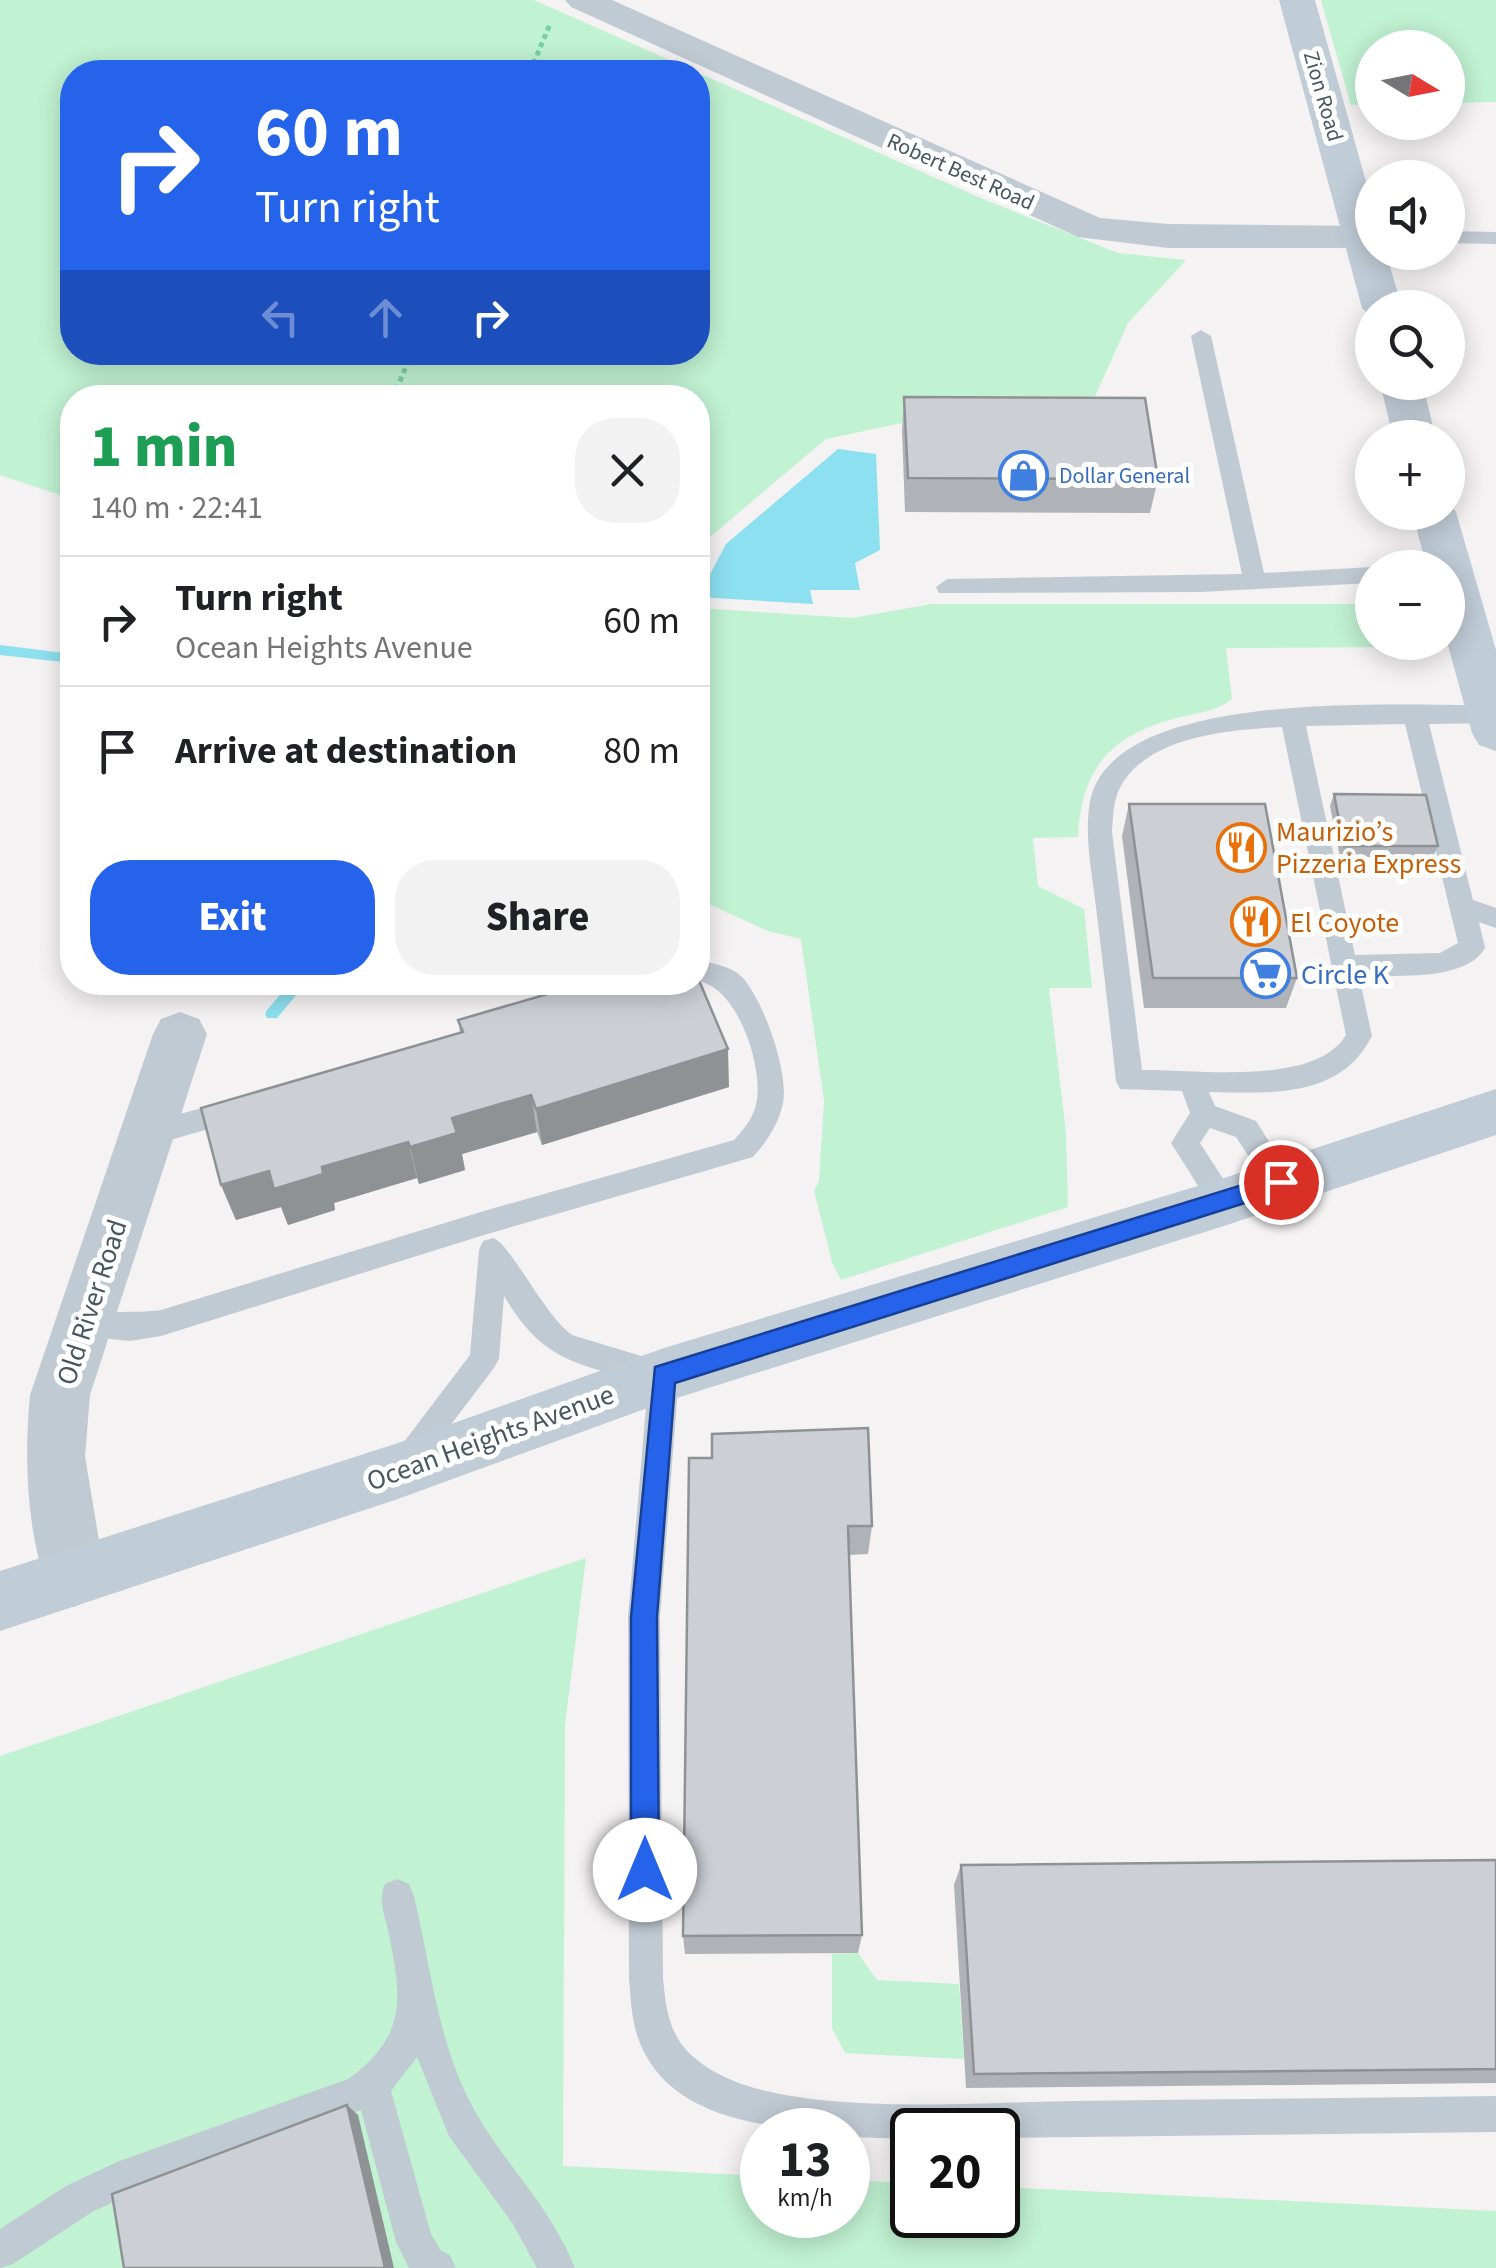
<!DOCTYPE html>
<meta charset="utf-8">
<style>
body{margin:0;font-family:"Source Sans 3",sans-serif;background:#f2f2f2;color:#202124;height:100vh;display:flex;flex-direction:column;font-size:38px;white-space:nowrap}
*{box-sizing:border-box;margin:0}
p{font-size:32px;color:#757577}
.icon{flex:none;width:55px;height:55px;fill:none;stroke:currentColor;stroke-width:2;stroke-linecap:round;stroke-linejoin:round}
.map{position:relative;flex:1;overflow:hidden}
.panel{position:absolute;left:60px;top:385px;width:650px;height:610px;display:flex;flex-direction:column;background:#fff;border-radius:40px;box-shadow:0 5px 25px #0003}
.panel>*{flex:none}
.hud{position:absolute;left:60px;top:60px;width:650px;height:305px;border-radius:40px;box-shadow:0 5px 25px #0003;background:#2563eb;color:#fff;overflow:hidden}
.needle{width:65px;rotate:100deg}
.controls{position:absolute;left:1355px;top:30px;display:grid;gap:20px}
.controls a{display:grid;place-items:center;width:110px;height:110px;border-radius:50%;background:#fff;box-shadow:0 5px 25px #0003;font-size:50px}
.speed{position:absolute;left:740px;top:2108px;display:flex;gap:20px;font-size:50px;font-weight:700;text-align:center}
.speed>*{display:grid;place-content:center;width:130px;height:130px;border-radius:50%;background:#fff;box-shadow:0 5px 25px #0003;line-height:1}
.speed small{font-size:25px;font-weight:400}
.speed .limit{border:5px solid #111;border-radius:15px;background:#fff;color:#111}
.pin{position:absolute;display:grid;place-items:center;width:85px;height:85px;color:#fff;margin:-42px;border:5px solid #fff;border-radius:50%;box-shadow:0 2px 10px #0007}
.me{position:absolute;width:110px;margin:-55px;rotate:0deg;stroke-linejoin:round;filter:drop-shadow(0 0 8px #0008)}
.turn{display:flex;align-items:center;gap:35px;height:210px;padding:0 30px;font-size:45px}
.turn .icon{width:130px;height:130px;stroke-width:2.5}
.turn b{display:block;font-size:70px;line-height:85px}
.lanes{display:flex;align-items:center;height:95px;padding:0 30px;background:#0003;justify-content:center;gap:50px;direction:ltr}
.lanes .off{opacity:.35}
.round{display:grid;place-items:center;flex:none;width:105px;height:105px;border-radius:40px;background:#f2f2f2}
.overview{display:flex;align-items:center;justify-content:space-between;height:170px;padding:0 30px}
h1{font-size:60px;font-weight:800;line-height:75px;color:#1e9e55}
.button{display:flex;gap:20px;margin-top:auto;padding:20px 30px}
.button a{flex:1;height:115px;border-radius:40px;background:#2563eb;color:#fff;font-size:40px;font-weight:800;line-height:115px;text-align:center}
.button a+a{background:#f2f2f2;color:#202124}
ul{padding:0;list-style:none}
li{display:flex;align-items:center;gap:30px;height:130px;padding:0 30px;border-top:2px solid #e0e0e0}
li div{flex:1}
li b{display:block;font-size:38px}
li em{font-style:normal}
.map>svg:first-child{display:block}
.green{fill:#c1f2d2;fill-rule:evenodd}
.water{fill:#8de0f0}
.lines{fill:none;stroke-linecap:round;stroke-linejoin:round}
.stream{fill:#8de0f0;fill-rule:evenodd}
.path{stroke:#77d1a1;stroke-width:5;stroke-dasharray:5 4;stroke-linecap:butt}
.lane{fill:#c0cad2;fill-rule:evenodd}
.street{fill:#c0cad2;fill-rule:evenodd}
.secondary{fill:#c0ccd6;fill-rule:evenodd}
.wall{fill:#afb3b7}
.shaded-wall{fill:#8f9295}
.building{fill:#ccd0d5;stroke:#8f9295;stroke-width:2.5}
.route{fill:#2563eb;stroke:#184099;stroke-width:2.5}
.labels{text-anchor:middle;stroke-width:10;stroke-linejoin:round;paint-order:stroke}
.far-street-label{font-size:22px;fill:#495761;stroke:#fff}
.far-shop-label{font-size:22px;fill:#366cbe;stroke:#fff;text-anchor:start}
.food-label{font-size:28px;fill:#c56008;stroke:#fff;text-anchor:start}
.shop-label{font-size:28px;fill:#366cbe;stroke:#fff;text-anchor:start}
.street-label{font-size:28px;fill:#495761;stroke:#fff}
</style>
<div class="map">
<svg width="1496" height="2268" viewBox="0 0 1496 2268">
<rect width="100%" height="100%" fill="#f4f2f2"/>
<path class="green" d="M 0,0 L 534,0 L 983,199 L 1118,253 L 1186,260 L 1128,323 L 1092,403 L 1023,421 L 902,423 L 826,439 L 698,547 L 698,398 L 72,398 L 72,499 L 0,475 ZM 72,72 L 698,72 L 698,352 L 72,352 Z
M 1321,0 L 1496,0 L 1496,102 L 1448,103 L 1448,48 L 1372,48 L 1372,104 L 1351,105 Z
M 932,604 L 1370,604 L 1372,642 L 1397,643 L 1398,647 L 1226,648 L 1232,699 C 1213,713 1195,713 1173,719 C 1108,737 1081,771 1078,837 L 1033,838 L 1038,886 L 1084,909 L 1092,988 L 1049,988 L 1066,1133 L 1068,1207 L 841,1280 L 832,1262 L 814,1191 L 819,1181 L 824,1100 L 801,939 L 768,931 L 698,899 L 698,608 L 852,618 Z
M 586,1558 L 565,1725 L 563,2166 L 762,2176 L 762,2215 L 848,2215 L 848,2180 L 912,2183 L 912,2215 L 998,2215 L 998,2187 L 1496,2211 L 1496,2268 L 0,2268 L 0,1756 Z
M 858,1953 L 877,1980 L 959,1984 L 964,2059 L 845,2053 L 832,2028 L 832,1954 Z"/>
<path class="water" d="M 838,449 L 876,454 L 880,550 L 855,563 L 860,590 L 810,590 L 813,604 L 698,597 L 726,544 Z"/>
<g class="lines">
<path class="stream" d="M 0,645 L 72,654 L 72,663 L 0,655 Z
M 291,982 L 307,982 L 277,1018 L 267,1018 L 265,1014 L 267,1010 Z"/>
<path class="path" d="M 530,72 L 550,24
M 393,398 L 412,352"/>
<path class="lane" d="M 1448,231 L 1496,232 L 1496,244 L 1448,243 Z
M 1201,330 L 1211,336 L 1264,573 L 1372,567 L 1372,583 L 1200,592 L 939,593 L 936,587 L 947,579 L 1242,574 L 1191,336 Z
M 1496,705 L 1496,723 L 1429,724 L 1473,900 L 1496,908 L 1496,928 L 1479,922 L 1485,948 C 1466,982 1393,975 1359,976 L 1372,1036 C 1340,1099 1271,1093 1209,1092 L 1215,1106 L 1256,1121 L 1295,1183 L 1291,1191 L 1281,1195 L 1271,1191 L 1236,1137 L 1210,1128 L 1200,1143 L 1238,1202 L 1234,1211 L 1224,1214 L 1214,1211 L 1171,1143 L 1190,1113 L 1182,1091 L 1120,1089 L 1116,1081 C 1110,1023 1103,965 1096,907 C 1092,873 1084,836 1090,801 C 1114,685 1406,707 1496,705 ZM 1405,724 L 1458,943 L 1440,953 L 1355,955 L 1306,726 ZM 1282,727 L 1346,1035 C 1315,1087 1196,1069 1142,1070 L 1112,832 C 1113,819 1113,804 1118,792 C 1142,736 1230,730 1282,727 Z
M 698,961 C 713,963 731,966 742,977 C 763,999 789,1072 783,1103 C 779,1123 767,1142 753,1157 L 484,1235 L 161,1336 L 130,1341 L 73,1335 L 68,1326 L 73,1317 C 94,1309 135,1314 161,1310 L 484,1211 L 734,1140 C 745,1128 755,1116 757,1099 C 762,1063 737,987 698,981 Z
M 240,1098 L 250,1101 L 254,1109 L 250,1117 L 146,1147 L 136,1143 L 132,1135 L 136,1127 L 146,1123 Z
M 493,1238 C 511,1244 543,1314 572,1335 L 674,1366 L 679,1375 L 660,1617 L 663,1978 C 667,2023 673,2048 715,2072 C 794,2118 983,2102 1077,2101 C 1216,2099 1356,2098 1496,2096 L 1496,2132 L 998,2138 L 998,2130 L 912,2130 L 912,2139 L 848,2137 L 848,2130 C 779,2130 682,2123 645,2054 C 632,2030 631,2004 629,1978 L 628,1617 L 648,1384 C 578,1363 544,1364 504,1296 L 499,1359 L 494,1368 L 417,1469 L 406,1473 L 395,1469 L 391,1459 L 470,1355 L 479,1250 L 483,1241 Z
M 397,1879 L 409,1884 L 414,1896 C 430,1963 437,2035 468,2098 C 499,2160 547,2199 575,2268 L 537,2268 L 513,2224 L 449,2136 L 417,2057 L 391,2091 L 431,2234 L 441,2251 L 450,2255 L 456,2268 L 409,2268 L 396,2242 L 361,2110 L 137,2191 L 92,2212 L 13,2264 L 0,2268 L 0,2229 L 66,2186 L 117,2162 L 348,2079 C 408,2036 402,1997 388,1930 C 384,1913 378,1900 385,1884 Z"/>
<path class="street" d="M 565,0 L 612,0 L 1100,218 L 1168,224 L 1364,226 L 1372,228 L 1372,248 L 1168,248 L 1078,237 L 571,7 Z
M 180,1012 L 199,1019 L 207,1034 L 90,1395 L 85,1456 L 105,1577 L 96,1598 L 74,1607 L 52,1598 C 26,1539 24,1458 30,1395 L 153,1034 L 161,1019 Z"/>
<path class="secondary" d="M 1279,0 L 1315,0 L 1372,203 L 1372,252 L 1386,252 L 1402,308 L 1372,308 L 1372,318 L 1362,308 Z
M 1380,382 L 1422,382 L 1436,438 L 1393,438 Z
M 1448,501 L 1456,512 L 1496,650 L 1496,751 L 1479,745 L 1472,733 L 1447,642 L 1448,568 L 1427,568 L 1412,512 L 1448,512 Z
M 1496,1089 L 1496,1135 L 1224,1226 L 664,1402 L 395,1500 L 0,1631 L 0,1571 L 395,1444 L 664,1348 L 1224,1178 Z"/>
</g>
<path class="wall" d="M 904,397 L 1158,479 L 1150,513 L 905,512 L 902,431 Z
M 1334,794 L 1438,846 L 1433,857 L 1340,857 L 1330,806 Z
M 1129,804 L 1297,978 L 1286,1008 L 1144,1008 L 1122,836 Z
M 458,1020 L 729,1087 L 542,1145 L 537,1132 L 462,1154 L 465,1170 L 419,1184 L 417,1178 L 334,1203 L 335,1210 L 288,1225 L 281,1207 L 236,1220 L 221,1185 L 460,1033 Z
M 712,1458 L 872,1526 L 868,1554 L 849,1555 L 862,1935 L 858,1953 L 685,1954 L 683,1936 Z
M 1496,1860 L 1496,2083 L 966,2088 L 954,1885 L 961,1865 Z"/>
<path class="shaded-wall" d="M 728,1049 L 729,1087 L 542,1145 L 536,1109 Z
M 531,1095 L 537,1132 L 462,1154 L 465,1170 L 419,1184 L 410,1147 L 452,1118 Z
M 408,1142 L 417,1178 L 334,1203 L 335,1210 L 288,1225 L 281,1207 L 236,1220 L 221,1185 L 269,1171 L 322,1167 Z
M 347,2105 L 358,2115 L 394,2268 L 385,2268 Z"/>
<path class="building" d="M 904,397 L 1145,398 L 1158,479 L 908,478 Z
M 1334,794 L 1426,795 L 1438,846 L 1344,846 Z
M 1129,804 L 1265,804 L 1297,978 L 1153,978 Z
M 698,978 L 728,1049 L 536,1109 L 531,1095 L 452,1118 L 457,1133 L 410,1147 L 408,1142 L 322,1167 L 323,1174 L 274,1189 L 269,1171 L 221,1185 L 201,1108 L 463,1032 L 458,1020 L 589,982 L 698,982 Z
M 868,1428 L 872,1526 L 848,1526 L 862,1935 L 683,1936 L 689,1458 L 712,1458 L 712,1434 Z
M 1496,1860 L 1496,2069 L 974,2074 L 961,1865 Z
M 347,2105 L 385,2268 L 124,2268 L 112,2194 Z"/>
<path class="route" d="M 1281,1173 L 1289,1176 L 1293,1182 L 1289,1189 L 675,1383 L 657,1617 L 659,1870 L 655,1880 L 645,1884 L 635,1880 L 631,1870 L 631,1617 L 655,1367 Z"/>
<defs>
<symbol id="shop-ring" viewBox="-11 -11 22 22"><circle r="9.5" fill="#fff" stroke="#3f7fe0" stroke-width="1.5"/><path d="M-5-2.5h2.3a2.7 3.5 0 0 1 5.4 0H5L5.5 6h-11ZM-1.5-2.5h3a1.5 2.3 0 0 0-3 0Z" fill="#3f7fe0"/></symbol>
<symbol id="restaurant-ring" viewBox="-11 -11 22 22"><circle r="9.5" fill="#fff" stroke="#e8710a" stroke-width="1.5"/><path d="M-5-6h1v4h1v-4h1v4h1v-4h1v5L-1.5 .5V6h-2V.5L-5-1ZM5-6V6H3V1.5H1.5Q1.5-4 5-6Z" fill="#e8710a"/></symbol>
<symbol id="supermarket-ring" viewBox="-11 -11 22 22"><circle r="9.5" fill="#fff" stroke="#3f7fe0" stroke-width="1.5"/><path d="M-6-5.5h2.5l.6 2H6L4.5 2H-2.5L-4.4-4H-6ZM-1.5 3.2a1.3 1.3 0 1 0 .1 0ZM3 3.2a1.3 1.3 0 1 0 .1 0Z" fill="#3f7fe0"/></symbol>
</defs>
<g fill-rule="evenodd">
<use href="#shop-ring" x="996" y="448" width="55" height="55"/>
<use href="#restaurant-ring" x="1214" y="820" width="55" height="55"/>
<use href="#restaurant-ring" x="1228" y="894" width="55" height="55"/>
<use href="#supermarket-ring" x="1238" y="946" width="55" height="55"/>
</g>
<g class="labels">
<g class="far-street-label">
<text transform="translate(1324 96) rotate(74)" y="8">Zion Road</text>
<text transform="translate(961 171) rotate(24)" y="8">Robert Best Road</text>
</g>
<g class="far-shop-label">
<text x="1059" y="483">Dollar General</text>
</g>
<g class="food-label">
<text x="1276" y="841">Maurizio’s<tspan x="1276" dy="32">Pizzeria Express</tspan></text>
<text x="1290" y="932">El Coyote</text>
</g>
<g class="shop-label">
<text x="1301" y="984">Circle K</text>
</g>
<g class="street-label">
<text transform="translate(91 1302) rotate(-72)" y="10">Old River Road</text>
<text transform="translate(490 1437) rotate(-20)" y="10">Ocean Heights Avenue</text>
</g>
</g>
</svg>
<div class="controls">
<a><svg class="needle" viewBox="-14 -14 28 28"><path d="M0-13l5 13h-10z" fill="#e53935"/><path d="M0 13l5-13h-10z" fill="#757577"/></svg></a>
<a><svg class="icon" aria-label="sound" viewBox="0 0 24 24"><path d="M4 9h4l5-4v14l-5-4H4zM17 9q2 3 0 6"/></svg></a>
<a><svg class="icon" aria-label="search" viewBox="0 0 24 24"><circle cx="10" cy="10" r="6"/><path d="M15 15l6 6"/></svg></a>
<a>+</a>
<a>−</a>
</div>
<div class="speed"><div>13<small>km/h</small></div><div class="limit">20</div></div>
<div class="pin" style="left:1281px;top:1182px;background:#d93025"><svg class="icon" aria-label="arrive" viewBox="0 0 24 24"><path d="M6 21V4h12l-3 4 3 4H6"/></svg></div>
<svg class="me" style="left:645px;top:1870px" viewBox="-20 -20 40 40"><circle r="19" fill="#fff"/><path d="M0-13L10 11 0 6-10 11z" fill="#2563eb"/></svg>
<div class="hud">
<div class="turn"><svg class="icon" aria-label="right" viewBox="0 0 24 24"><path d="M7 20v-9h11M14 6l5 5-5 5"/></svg><div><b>60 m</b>Turn right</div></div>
<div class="lanes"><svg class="icon off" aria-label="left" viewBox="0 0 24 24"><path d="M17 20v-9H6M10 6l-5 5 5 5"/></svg><svg class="icon off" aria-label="ahead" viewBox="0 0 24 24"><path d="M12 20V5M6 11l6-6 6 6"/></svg><svg class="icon" aria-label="right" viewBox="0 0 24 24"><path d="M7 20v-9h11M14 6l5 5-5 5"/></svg></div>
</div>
<section class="panel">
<div class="overview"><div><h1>1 min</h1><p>140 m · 22:41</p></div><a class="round"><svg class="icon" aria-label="close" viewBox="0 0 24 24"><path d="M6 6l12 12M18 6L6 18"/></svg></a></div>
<ul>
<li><svg class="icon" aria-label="right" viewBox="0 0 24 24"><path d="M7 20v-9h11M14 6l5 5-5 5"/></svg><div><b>Turn right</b><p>Ocean Heights Avenue</p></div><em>60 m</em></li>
<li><svg class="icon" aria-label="arrive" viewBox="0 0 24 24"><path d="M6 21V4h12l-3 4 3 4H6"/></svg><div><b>Arrive at destination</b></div><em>80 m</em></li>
</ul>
<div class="button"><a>Exit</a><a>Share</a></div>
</section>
</div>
